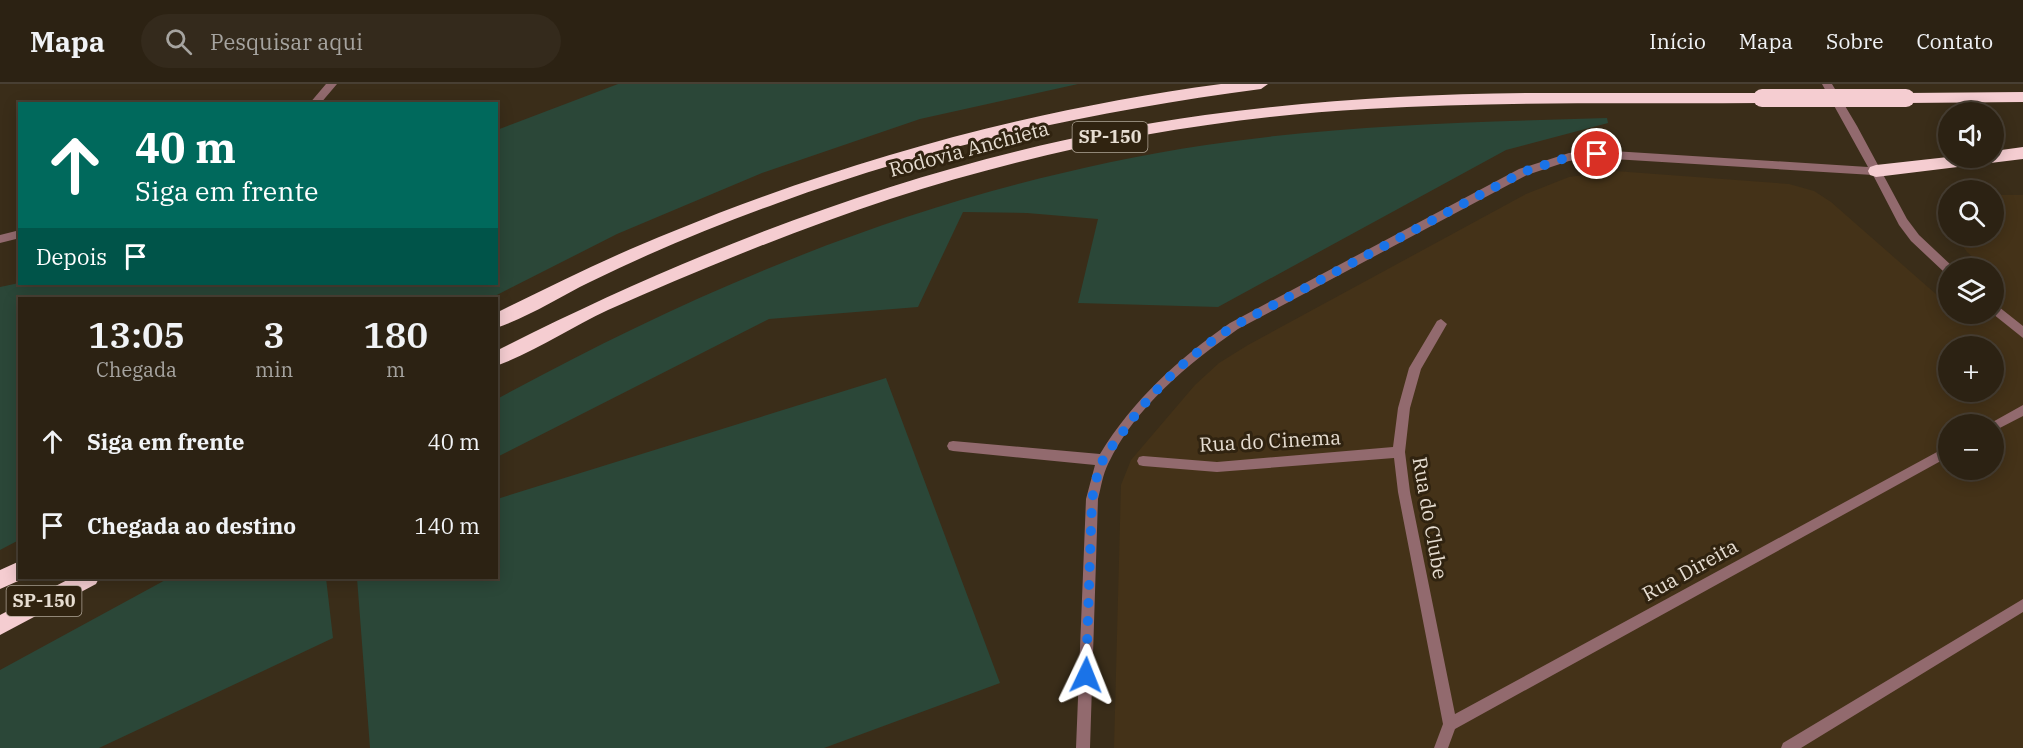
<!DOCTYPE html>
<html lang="pt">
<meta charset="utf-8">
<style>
body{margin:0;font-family:"IBM Plex Serif",serif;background:#342a1c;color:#f1f3f6;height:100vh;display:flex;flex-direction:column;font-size:22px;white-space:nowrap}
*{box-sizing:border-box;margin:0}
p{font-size:20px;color:#a6a4a0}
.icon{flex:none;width:33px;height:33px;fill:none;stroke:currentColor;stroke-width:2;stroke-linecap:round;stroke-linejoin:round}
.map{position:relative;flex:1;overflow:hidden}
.details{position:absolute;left:18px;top:213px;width:480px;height:282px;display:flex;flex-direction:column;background:#2c2213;border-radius:0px;box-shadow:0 3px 15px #0003,0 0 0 2px #483f33}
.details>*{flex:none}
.banner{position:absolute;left:18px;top:18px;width:480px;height:183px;border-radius:0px;box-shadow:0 3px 15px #0003,0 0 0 2px #483f33;background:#00695c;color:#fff;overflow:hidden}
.tools{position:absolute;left:1938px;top:18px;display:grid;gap:12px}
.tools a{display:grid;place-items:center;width:66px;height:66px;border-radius:50%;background:#2c2213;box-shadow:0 3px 15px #0003,0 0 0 2px #483f33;font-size:30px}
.pin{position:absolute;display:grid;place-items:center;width:51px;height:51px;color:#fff;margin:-26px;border:3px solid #fff;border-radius:50%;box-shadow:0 2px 6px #0007}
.me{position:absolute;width:66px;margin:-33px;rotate:2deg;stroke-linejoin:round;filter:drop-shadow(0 0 4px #0008)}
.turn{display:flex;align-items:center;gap:21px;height:126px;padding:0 18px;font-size:27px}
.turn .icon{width:78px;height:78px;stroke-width:2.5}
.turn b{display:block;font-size:42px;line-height:51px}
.then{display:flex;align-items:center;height:57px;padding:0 18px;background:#0003;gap:12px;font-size:22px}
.eta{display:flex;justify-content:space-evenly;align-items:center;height:102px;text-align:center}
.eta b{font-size:36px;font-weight:600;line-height:42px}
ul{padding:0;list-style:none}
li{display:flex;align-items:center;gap:18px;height:84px;padding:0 18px}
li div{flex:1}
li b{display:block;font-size:22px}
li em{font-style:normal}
header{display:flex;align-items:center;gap:36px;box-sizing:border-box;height:84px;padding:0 30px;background:#2c2213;border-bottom:2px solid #483f33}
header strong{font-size:28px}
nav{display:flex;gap:33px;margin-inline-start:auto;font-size:21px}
.search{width:420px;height:54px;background:#342a1c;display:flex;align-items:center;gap:15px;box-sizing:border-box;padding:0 21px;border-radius:33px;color:#a6a4a0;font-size:22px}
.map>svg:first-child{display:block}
.built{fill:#443218;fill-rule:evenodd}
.green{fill:#2b4738}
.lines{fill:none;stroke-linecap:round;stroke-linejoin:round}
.service{fill:#926a6e;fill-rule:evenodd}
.minor{fill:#926a6e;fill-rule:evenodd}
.motorway{fill:#f5cdd1;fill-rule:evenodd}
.motorway-bridge{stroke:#f5cdd1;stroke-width:18}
.route{stroke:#1a73e8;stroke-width:10;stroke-dasharray:0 18}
.labels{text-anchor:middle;stroke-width:6;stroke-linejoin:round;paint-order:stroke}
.shield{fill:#302310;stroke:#afa597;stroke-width:1.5}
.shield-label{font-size:18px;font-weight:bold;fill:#e6ddd1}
.street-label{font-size:20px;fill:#e6ddd1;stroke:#302310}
</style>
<header>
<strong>Mapa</strong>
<div class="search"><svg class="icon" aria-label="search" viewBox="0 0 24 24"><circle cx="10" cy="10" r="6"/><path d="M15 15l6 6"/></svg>Pesquisar aqui</div>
<nav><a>Início</a><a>Mapa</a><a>Sobre</a><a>Contato</a></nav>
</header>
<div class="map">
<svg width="2023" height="664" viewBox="0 0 2023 664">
<rect width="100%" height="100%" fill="#3a2d19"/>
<path class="built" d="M 1615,87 L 1789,100 L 1814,107 L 1831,118 L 1937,211 L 1948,206 L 1948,230 L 1994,230 L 1994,184 L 1985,184 L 1967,168 L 1956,152 L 1994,152 L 1994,111 L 2023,111 L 2023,664 L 1114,664 L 1121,401 L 1131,376 L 1195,301 L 1219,279 L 1248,261 L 1526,110 L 1569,93 ZM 1948,262 L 1994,262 L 1994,308 L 1948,308 ZM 1948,340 L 1994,340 L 1994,386 L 1948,386 Z"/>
<path class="green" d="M 618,0 L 1078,0 L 920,35 L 762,89 L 617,150 L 491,214 L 20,214 L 19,456 L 0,466 L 0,203 L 19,199 L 496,200 L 497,46 Z
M 1607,34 L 1608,39 L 1506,66 L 1218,223 L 1078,219 L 1098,135 L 1027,129 L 963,128 L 918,223 L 769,235 L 497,373 L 497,315 C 722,192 950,100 1206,61 C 1339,41 1473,38 1607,34 Z
M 886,294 L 1000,599 L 824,664 L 370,664 L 357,494 L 496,494 L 497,415 Z
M 169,494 L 326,494 L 333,554 L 99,664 L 0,664 L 0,586 Z"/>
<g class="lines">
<path class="service" d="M 326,0 L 337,0 L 320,20 L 309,20 Z
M 20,146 L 20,154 L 0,159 L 0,151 Z
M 2023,515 L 2023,528 L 1801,664 L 1781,664 L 1783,659 Z"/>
<path class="minor" d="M 1822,0 L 1832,0 L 1857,42 L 1907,135 L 1919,151 L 1952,182 L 1953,184 L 1948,184 L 1948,189 L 1944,188 L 1911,157 L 1899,141 L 1873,91 L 1597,74 L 1569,77 L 1527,91 L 1238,245 C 1188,280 1135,323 1108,380 C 1103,390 1101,403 1098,415 L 1090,664 L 1076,664 L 1086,415 L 1095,381 L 953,367 L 949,366 L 947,362 L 949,358 L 953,357 L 1100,370 C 1133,316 1178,275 1230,239 L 1519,85 L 1569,69 L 1597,66 L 1868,83 Z
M 1994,219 L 2023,242 L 2023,254 L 1993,230 Z
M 1441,235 L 1447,240 L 1421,285 L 1410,324 L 1405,368 L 1410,408 L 1455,630 L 1948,362 L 1948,373 L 1455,645 L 1448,664 L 1434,664 L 1443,640 L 1398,408 L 1394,374 L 1217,388 L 1143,382 L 1139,381 L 1137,377 L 1139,373 L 1143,372 L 1217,378 L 1393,363 L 1398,324 L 1409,284 L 1437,237 Z
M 2023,321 L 2023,332 L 1994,347 L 1994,340 L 1989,340 Z"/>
<path class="motorway" d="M 1221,0 L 1268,0 L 1261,5 C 1095,27 935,61 778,119 C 714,142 651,168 590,198 C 559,213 529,233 496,244 L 496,229 C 555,200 613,171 674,147 C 850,75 1033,25 1221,0 Z
M 2023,8 L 2023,18 L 1906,19 L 1899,14 L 1906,9 Z
M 1535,9 L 1762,9 L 1769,14 L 1762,19 C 1630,20 1499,17 1367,25 C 1206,34 1043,65 890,115 C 793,147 701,185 608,226 C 571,243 535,268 496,282 L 496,267 C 719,154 956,65 1205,31 C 1315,16 1424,10 1535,9 Z
M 2023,63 L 2023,75 L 1876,93 L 1870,91 L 1868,87 L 1870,83 L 1876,81 L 1948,73 L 1994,74 L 1994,67 Z
M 20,477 L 20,494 L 25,494 L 0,505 L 0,486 Z
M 71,494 L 99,494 L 96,500 L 0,551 L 0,531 Z"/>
<path class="motorway-bridge" d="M 1762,14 L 1906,14"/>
</g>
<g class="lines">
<path class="route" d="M 1086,591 L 1092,415 C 1095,403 1097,387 1103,376 C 1108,366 1116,358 1122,349 C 1152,306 1189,271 1234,242 L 1523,88 L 1569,73 L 1597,70"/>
</g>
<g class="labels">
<g class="shield">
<rect x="1072.5" y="38" width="75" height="30" rx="4.5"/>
<rect x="6.5" y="502" width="75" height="30" rx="4.5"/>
</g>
<g class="shield-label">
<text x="1110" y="59">SP-150</text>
<text x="44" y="523">SP-150</text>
</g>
<g class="street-label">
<text transform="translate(969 65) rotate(-15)" y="7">Rodovia Anchieta</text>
<text transform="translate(1270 357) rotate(-3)" y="7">Rua do Cinema</text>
<text transform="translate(1430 434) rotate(80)" y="7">Rua do Clube</text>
<text transform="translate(1690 486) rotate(-29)" y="7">Rua Direita</text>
</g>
</g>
</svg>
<div class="tools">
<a><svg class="icon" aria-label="sound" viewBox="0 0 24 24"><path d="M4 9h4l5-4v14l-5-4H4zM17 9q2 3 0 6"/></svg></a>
<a><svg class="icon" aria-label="search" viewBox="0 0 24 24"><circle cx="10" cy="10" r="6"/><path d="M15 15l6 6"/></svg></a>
<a><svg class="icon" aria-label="layers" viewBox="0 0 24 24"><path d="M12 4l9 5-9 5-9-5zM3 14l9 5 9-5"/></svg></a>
<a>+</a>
<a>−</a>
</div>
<div class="pin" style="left:1597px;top:70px;background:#d93025"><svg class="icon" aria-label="arrive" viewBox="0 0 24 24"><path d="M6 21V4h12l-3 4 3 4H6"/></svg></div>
<svg class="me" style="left:1086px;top:591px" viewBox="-20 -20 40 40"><path d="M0-17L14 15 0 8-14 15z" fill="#1a73e8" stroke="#fff" stroke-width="4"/></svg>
<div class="banner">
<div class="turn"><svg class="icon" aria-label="ahead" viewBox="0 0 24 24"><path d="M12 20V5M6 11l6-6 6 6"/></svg><div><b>40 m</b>Siga em frente</div></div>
<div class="then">Depois<svg class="icon" aria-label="arrive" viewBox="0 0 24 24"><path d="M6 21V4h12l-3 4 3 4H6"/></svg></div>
</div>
<section class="details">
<div class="eta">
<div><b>13:05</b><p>Chegada</p></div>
<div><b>3</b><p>min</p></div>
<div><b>180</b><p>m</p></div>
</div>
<ul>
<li><svg class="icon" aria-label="ahead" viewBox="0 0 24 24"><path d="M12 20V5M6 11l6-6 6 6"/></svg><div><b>Siga em frente</b></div><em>40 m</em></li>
<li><svg class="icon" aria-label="arrive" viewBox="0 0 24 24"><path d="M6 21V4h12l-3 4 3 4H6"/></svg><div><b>Chegada ao destino</b></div><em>140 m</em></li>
</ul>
</section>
</div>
